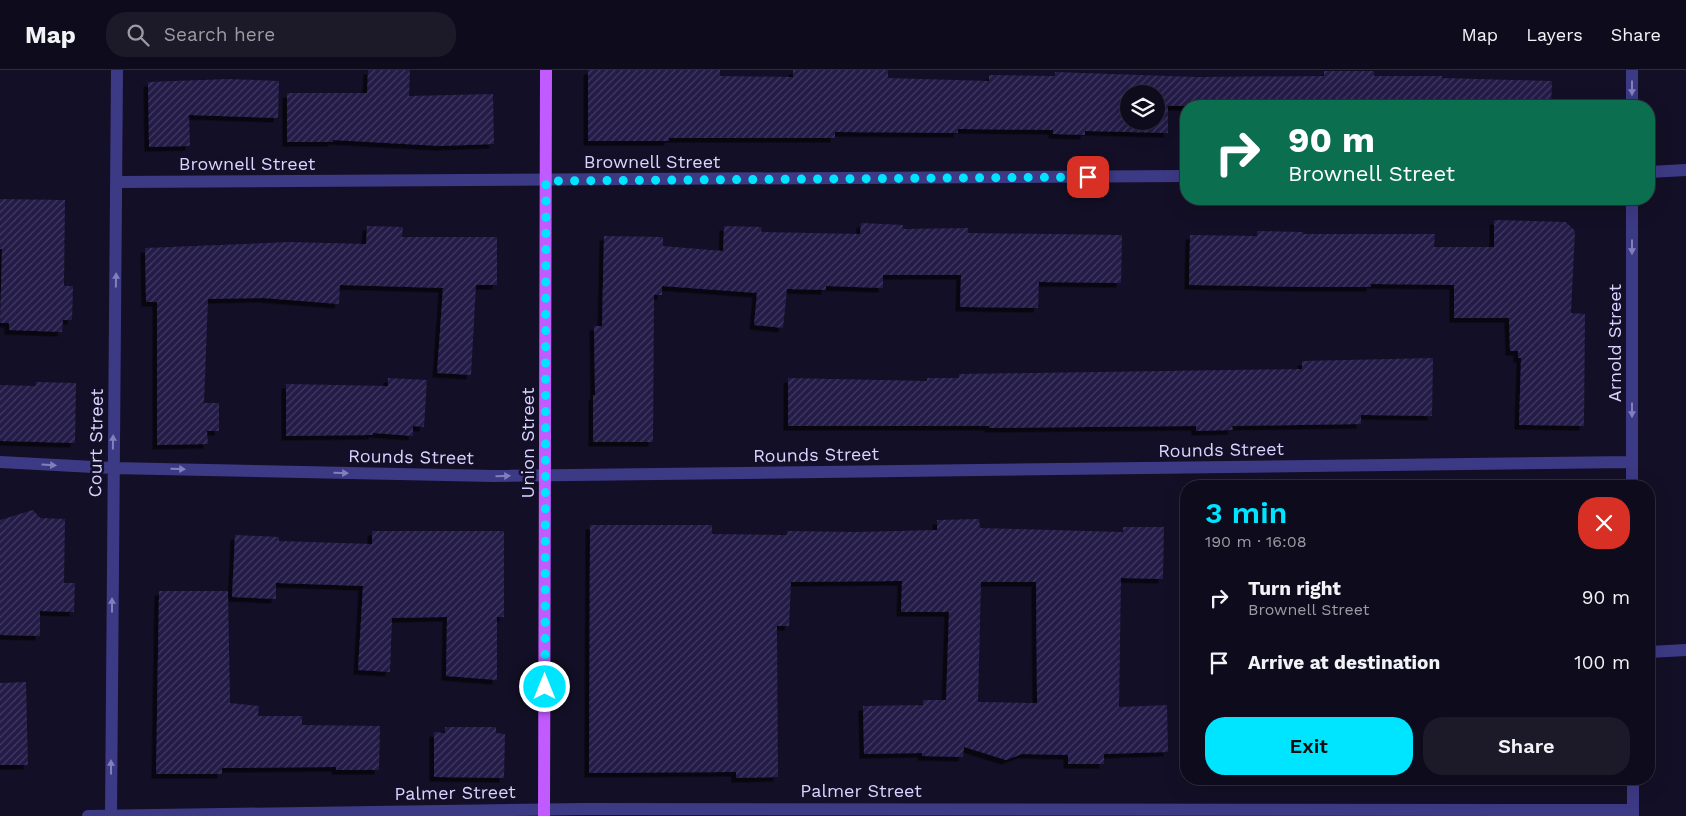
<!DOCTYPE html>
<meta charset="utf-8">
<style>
body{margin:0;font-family:"Work Sans",sans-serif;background:#1c1929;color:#f1f3f6;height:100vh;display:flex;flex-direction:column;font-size:19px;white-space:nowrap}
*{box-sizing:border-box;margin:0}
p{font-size:16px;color:#9b9ba3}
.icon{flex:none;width:28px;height:28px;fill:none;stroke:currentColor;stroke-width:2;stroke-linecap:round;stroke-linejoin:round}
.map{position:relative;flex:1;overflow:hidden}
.details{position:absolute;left:1180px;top:410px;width:475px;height:305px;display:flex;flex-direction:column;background:#0e0b1c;border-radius:20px;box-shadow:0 5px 20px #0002,0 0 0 1px #2e2b3b}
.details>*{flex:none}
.hud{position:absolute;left:1180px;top:30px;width:475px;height:105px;border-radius:20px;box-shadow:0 5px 20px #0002,0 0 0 1px #2e2b3b;background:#0b6e4f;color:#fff;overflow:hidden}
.fabs{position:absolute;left:1120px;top:15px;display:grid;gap:10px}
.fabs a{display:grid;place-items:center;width:45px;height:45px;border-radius:50%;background:#0e0b1c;box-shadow:0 5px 20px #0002,0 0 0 1px #2e2b3b;font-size:25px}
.pin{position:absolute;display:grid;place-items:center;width:42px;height:42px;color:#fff;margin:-21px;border-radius:10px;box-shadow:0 2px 8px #0006}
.me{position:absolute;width:55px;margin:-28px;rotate:0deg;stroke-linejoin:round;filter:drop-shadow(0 0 4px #0008)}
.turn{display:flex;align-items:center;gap:18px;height:105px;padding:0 25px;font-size:22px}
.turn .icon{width:65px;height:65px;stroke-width:2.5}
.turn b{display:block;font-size:35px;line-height:42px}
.round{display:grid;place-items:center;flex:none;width:52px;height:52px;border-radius:20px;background:#1c1929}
.overview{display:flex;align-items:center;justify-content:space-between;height:85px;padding:0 25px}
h1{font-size:30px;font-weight:600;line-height:38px;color:#00e5ff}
.action{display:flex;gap:10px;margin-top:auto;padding:10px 25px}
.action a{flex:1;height:58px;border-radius:20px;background:#00e5ff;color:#111;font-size:20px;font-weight:600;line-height:58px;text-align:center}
.action a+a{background:#1c1929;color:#f1f3f6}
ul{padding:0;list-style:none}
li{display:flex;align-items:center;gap:15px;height:65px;padding:0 25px}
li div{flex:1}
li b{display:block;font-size:19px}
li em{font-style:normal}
header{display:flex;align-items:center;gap:30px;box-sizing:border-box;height:70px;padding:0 25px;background:#0e0b1c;border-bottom:1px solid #2e2b3b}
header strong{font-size:24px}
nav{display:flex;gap:28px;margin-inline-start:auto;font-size:18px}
.search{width:350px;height:45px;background:#1c1929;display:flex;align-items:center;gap:12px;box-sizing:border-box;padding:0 18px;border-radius:20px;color:#9b9ba3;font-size:19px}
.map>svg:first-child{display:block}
.building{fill:url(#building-hatch);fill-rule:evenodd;filter:url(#shadow)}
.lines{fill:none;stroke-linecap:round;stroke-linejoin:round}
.minor{stroke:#3d3a85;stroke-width:12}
.major{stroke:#c25bff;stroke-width:12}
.oneway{fill:#837fbc}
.route{stroke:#00e5ff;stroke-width:9;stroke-dasharray:0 16.2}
.labels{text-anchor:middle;stroke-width:5;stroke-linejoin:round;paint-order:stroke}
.street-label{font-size:18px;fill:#d9d4ff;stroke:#130f26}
</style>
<header>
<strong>Map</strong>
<div class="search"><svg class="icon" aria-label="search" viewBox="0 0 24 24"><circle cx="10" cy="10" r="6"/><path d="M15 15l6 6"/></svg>Search here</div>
<nav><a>Map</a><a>Layers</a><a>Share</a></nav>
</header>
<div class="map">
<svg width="1686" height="746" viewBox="0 0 1686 746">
<defs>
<pattern id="building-hatch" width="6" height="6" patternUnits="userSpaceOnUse" patternTransform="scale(1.25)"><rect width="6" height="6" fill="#241b47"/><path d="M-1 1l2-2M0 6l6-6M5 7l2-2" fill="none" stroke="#433b63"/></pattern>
<filter id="shadow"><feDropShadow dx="-4.5" dy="4.5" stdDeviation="0" flood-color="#0009"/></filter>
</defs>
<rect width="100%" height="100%" fill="#130f26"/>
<path class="building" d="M 368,0 L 410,0 L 409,26 L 493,24 L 494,74 L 440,76 L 333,70 L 333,72 L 287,72 L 287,23 L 367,23 Z
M 588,0 L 720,0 L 720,6 L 793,7 L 793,0 L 888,0 L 888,8 L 989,11 L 989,5 L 1055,6 L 1055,2 L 1197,7 L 1324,6 L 1324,1 L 1374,1 L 1374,6 L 1442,6 L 1442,8 L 1552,11 L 1551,36 L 1168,36 L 1168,63 L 1085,61 L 1085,65 L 1053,64 L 1053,60 L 958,59 L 958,63 L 835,62 L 835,68 L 669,68 L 669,71 L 588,71 ZM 1129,24 L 1156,24 L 1156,51 L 1129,51 Z
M 228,9 L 279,11 L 278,48 L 189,45 L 190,76 L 149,77 L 148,12 Z
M 0,129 L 65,130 L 64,216 L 73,216 L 72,250 L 63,250 L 62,262 L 9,260 L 9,253 L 0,253 L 2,179 L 0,179 Z
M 1494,150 L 1566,152 L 1575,161 L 1571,243 L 1585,244 L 1584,356 L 1519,355 L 1521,288 L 1518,288 L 1518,281 L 1510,281 L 1509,248 L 1454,248 L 1454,215 L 1371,214 L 1371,217 L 1302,217 L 1189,215 L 1190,165 L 1257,166 L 1257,161 L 1303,162 L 1303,164 L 1435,164 L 1434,177 L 1494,177 Z
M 861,153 L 903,155 L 903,159 L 968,158 L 968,163 L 1122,165 L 1121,213 L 1039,212 L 1038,238 L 960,237 L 961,205 L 883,205 L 883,218 L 826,216 L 826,220 L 787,219 L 783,258 L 754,255 L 757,223 L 662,216 L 662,225 L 654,225 L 653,372 L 593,372 L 593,325 L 595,325 L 594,256 L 602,256 L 604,166 L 663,167 L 663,176 L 723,181 L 724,156 L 762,157 L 761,162 L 860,164 Z
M 367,156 L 403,157 L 402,167 L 497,167 L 497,215 L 476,215 L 471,305 L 437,303 L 443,218 L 340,215 L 339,234 L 263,228 L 208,229 L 204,333 L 219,333 L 219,361 L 207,361 L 208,374 L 157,375 L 157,232 L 146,232 L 145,178 L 289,172 L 366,174 Z
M 1433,288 L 1432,346 L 1361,345 L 1361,354 L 1232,356 L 1233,360 L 1196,361 L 1196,356 L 989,358 L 989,356 L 788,356 L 788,308 L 927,311 L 927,308 L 959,308 L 959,304 L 1302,299 L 1302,291 Z
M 388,308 L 427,310 L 424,357 L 413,356 L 413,366 L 373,363 L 373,365 L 286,366 L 286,314 L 388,316 Z
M 36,312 L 76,313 L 75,373 L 0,371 L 0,315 L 36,316 Z
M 33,440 L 40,448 L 65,449 L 64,513 L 75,513 L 74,542 L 40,541 L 40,566 L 0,565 L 0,450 Z
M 979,449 L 980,458 L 1123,462 L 1123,457 L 1164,457 L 1163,509 L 1121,508 L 1119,637 L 1167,635 L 1168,682 L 1104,684 L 1104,694 L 1068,694 L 1068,685 L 1022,684 L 1006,690 L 964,677 L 963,687 L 922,686 L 922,683 L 864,684 L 863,636 L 923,635 L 923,630 L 946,630 L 949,542 L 901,542 L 902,511 L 791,512 L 789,556 L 777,556 L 778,707 L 736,708 L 736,702 L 589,703 L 590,455 L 712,455 L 712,464 L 787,465 L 787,461 L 856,462 L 937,460 L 937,450 ZM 981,512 L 1036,512 L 1037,633 L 978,632 Z
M 372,461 L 504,461 L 504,547 L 497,547 L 497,610 L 446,606 L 447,547 L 392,548 L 390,602 L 358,600 L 363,516 L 276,513 L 276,529 L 232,527 L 235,465 L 279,467 L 279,471 L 372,474 Z
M 159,521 L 228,521 L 230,633 L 259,636 L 258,646 L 302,646 L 302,655 L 380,656 L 379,700 L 336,700 L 336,697 L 222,698 L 222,704 L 156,704 Z
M 26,612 L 28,695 L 0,695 L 0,613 Z
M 445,657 L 496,657 L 496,663 L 505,664 L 504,708 L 434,707 L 434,662 L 445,663 Z"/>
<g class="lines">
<path class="minor" d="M 1632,0 L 1632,36
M 1649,102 L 1686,100
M 117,112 L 1186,106
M 1632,129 L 1632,416
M 0,392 L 112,398 L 494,406 L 1632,392
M 1649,582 L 1686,580
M 1633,709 L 1633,746
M 88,746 L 582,739 L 1633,740
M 111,746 L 117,0"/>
<path class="major" d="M 544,746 L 546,0"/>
</g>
<defs><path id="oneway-solid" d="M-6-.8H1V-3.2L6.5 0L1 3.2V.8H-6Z" transform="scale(1.25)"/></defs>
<g class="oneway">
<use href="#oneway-solid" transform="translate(1632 18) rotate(90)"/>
<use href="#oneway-solid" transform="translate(1632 177) rotate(90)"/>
<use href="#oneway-solid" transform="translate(116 210) rotate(-89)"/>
<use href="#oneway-solid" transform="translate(1632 340) rotate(90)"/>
<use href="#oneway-solid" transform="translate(113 372) rotate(-89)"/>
<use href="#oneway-solid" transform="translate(49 395) rotate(3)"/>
<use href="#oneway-solid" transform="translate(178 399) rotate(1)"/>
<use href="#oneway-solid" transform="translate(341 403) rotate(1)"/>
<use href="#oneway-solid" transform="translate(503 406) rotate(-1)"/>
<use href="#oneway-solid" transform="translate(112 535) rotate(-90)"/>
<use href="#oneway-solid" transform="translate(111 697) rotate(-90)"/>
</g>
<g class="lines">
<path class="route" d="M 545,617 L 546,111 L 1088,107"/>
</g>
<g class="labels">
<g class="street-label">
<text x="652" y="98">Brownell Street</text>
<text x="247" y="100">Brownell Street</text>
<text transform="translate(1615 273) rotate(-90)" y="6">Arnold Street</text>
<text transform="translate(96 373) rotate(-89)" y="6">Court Street</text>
<text transform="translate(528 373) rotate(-90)" y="6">Union Street</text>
<text transform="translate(1221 380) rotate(-1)" y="6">Rounds Street</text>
<text transform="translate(816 385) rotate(-1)" y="6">Rounds Street</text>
<text transform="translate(411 387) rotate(1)" y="6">Rounds Street</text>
<text x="861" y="727">Palmer Street</text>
<text transform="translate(455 723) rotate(-1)" y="6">Palmer Street</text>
</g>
</g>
</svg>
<div class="fabs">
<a><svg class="icon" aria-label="layers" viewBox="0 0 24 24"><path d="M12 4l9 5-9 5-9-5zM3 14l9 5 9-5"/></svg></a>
</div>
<div class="pin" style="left:1088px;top:107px;background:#d93025"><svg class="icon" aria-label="arrive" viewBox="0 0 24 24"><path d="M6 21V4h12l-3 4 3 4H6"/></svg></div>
<svg class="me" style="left:545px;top:617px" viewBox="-20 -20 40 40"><circle r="17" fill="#00e5ff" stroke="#fff" stroke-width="3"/><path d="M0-11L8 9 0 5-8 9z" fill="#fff"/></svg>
<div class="hud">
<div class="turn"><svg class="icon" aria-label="right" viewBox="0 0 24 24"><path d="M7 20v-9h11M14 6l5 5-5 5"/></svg><div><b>90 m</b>Brownell Street</div></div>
</div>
<section class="details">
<div class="overview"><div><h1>3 min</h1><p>190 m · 16:08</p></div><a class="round" style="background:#d93025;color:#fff"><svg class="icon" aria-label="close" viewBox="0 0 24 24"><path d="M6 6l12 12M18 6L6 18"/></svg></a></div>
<ul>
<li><svg class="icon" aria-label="right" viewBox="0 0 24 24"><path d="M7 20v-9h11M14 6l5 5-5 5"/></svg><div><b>Turn right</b><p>Brownell Street</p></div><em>90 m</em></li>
<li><svg class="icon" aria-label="arrive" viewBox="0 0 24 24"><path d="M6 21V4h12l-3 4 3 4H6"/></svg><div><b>Arrive at destination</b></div><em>100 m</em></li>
</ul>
<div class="action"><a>Exit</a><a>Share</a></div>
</section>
</div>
